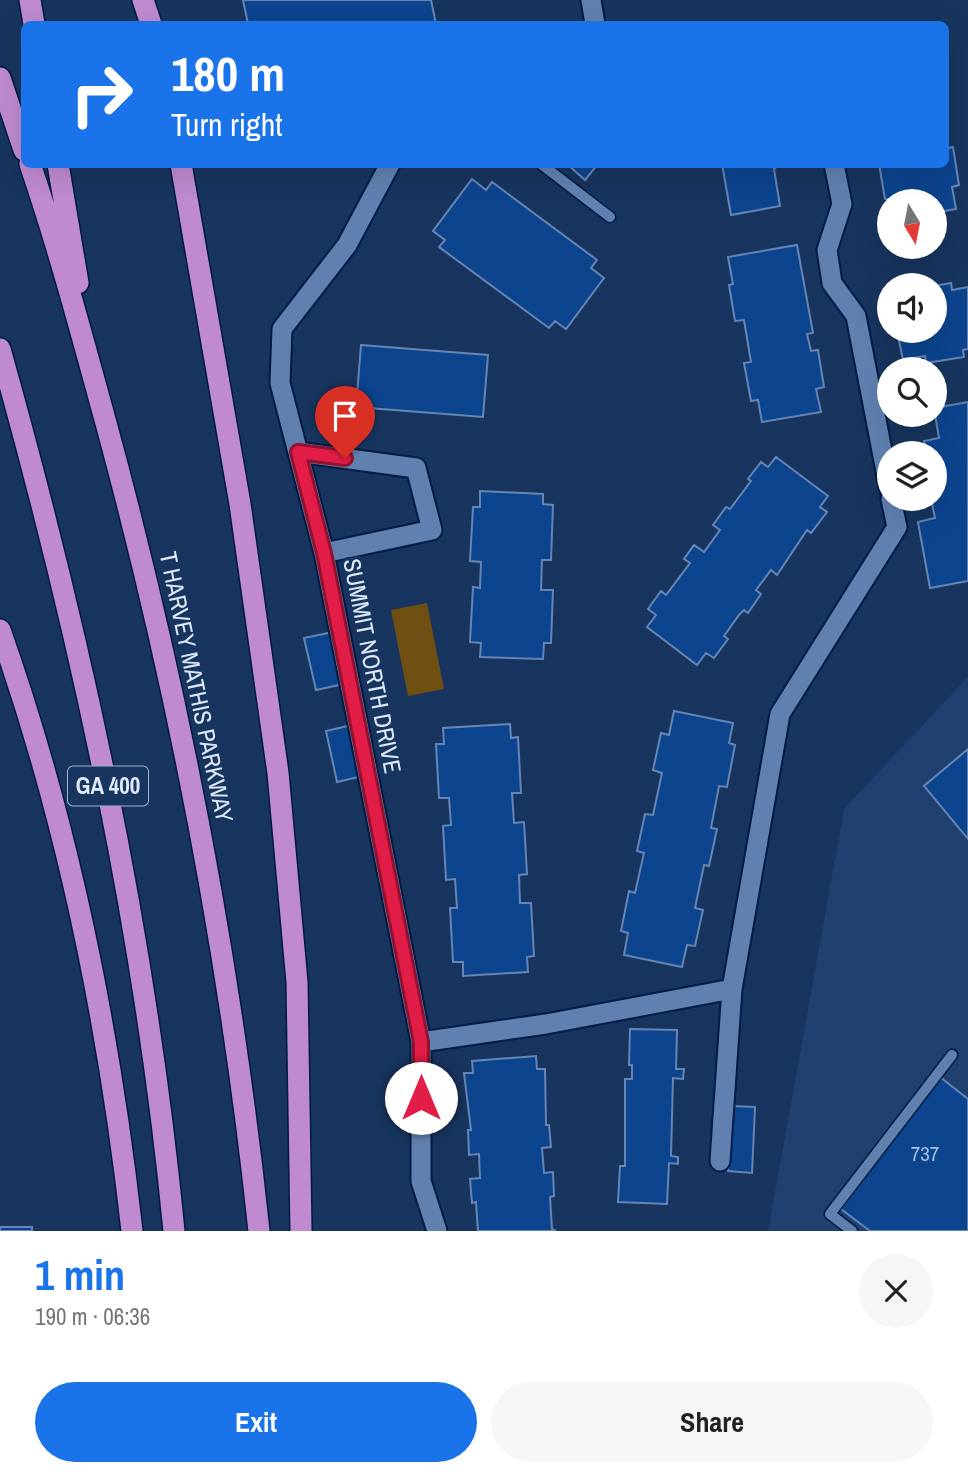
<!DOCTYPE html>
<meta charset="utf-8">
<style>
body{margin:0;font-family:"Archivo Narrow",sans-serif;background:#f6f6f6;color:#202124;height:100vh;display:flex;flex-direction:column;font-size:26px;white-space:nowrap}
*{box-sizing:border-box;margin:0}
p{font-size:23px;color:#757577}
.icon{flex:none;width:38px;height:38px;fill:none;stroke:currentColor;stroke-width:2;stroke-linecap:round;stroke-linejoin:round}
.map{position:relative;height:1231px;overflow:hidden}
.panel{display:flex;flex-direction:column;background:#fff;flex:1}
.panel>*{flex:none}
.guide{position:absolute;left:21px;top:21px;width:928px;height:147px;border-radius:10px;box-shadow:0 7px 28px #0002;background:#1a73e8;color:#fff;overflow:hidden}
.needle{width:46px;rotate:170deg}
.buttons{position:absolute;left:877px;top:189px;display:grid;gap:14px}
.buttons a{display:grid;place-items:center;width:70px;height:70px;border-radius:50%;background:#fff;box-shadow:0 7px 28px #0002;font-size:35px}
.pin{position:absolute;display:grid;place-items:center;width:60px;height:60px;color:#fff;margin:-72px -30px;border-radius:50% 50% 50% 0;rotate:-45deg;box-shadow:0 0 7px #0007}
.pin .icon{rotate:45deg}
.me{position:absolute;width:77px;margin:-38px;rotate:0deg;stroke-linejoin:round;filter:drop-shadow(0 0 5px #0008)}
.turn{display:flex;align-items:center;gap:24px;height:147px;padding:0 35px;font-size:32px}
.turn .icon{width:91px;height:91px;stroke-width:2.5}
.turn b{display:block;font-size:49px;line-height:60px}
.round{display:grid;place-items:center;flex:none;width:74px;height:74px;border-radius:37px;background:#f6f6f6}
.summary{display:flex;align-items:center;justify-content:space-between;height:119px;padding:0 35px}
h1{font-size:42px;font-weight:800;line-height:52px;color:#1a73e8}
.action{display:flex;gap:14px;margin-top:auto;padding:14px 35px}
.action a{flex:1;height:80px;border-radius:42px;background:#1a73e8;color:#fff;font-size:28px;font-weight:800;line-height:80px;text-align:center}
.action a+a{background:#f6f6f6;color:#202124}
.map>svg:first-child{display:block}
.built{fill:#204070}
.green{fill:#704f12}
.building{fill:#0c448e;stroke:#6585b5;stroke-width:2}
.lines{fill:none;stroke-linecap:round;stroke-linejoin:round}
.lane-casing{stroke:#011b42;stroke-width:13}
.street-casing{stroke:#011b42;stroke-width:23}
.highway-casing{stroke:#011b42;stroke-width:24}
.lane{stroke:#6081b0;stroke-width:10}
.street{stroke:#6081b0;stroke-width:19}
.highway{stroke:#bf8ad0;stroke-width:21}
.route-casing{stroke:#92132f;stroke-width:18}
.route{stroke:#e11d48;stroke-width:12}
.labels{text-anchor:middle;stroke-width:7;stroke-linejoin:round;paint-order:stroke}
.number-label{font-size:21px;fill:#abc1e0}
.shield{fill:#18355f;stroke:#a4b4cc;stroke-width:2}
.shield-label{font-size:23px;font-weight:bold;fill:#e0ebfb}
.street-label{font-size:24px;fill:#e0ebfb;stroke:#18355f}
</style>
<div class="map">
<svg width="968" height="1231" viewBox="0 0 968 1231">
<rect width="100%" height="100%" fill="#18355f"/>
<path class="built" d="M 968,677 L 968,1231 L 768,1231 L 844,809 Z"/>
<path class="green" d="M 427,603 L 444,689 L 408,696 L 391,610 Z"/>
<path class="building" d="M 243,0 L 431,0 L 436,24 L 248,24 Z
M 953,147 L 959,185 L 952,187 L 956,209 L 934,213 L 934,201 L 885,199 L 879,164 L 945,164 L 945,149 Z
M 567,164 L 598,164 L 585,180 Z
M 722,164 L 781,164 L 774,169 L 780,206 L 731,215 Z
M 472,179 L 486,190 L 492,182 L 597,260 L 591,268 L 604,278 L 566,329 L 555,321 L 549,328 L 439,247 L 445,240 L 433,231 Z
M 797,245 L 813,333 L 807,334 L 811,351 L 818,350 L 824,387 L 816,389 L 821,412 L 762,422 L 758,400 L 751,401 L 744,363 L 751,362 L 744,320 L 735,321 L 729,285 L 733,284 L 728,257 Z
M 951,283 L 952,290 L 968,287 L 968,349 L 963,350 L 964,357 L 926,363 L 925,356 L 903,360 L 897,331 L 934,331 L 934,286 Z
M 361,345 L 488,355 L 483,417 L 356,407 Z
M 968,402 L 968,581 L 930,588 L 918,522 L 935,518 L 931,499 L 934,499 L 934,453 L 926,453 L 924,441 L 939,438 L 934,408 Z
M 776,457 L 828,496 L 820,507 L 827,512 L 811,533 L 807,530 L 777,575 L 771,570 L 756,590 L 761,594 L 748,613 L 744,610 L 739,615 L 724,636 L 728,639 L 714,658 L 706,653 L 697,665 L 647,627 L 656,615 L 648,609 L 661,591 L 666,595 L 690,563 L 684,559 L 694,545 L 704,552 L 720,530 L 713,525 L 726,507 L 730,509 L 751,481 L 748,479 L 761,462 L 768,467 Z
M 480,491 L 543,494 L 543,504 L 553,505 L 551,560 L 542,560 L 541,590 L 553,590 L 551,643 L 544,643 L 543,659 L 480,657 L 481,643 L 470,642 L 473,587 L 480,588 L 481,562 L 470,561 L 473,507 L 480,507 Z
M 333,632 L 344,684 L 316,690 L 304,638 Z
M 674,711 L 733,723 L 729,743 L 735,745 L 727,787 L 719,786 L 711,828 L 717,829 L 709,866 L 704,865 L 695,908 L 703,910 L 695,946 L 687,945 L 682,967 L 624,955 L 628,933 L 621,931 L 629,891 L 635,893 L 644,853 L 637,851 L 645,814 L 653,815 L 662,773 L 653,770 L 661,733 L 669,735 Z
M 510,724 L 511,738 L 518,737 L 521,793 L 512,793 L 514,823 L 524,822 L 527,874 L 519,875 L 520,903 L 531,903 L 534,956 L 527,957 L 528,972 L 463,976 L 463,962 L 453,962 L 450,908 L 457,908 L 455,879 L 446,880 L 443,826 L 451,825 L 449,798 L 439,798 L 436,744 L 444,744 L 443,728 Z
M 352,725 L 363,776 L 337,782 L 326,731 Z
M 968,749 L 968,839 L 924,786 Z
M 630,1029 L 677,1030 L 676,1069 L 684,1069 L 683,1079 L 673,1078 L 671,1156 L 678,1157 L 678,1164 L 669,1163 L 667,1204 L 618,1202 L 620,1166 L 625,1166 L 625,1079 L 632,1079 L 632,1065 L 629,1065 Z
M 536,1056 L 537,1069 L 545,1069 L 546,1125 L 549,1125 L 551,1147 L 542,1148 L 544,1173 L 553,1172 L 554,1196 L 550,1197 L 552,1229 L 556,1231 L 478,1231 L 476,1202 L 472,1203 L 470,1179 L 480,1178 L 479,1154 L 469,1155 L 468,1130 L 471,1130 L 464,1073 L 473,1073 L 472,1061 Z
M 940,1077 L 968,1099 L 968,1231 L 870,1231 L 841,1209 Z
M 732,1106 L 755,1107 L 752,1173 L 728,1171 Z
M 0,1227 L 32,1227 L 32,1231 L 0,1231 Z"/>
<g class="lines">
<defs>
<path id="lane" d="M 541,164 L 610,217
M 852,1231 L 830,1214 L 952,1055"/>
<path id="street" d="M 591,0 L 595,24
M 390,164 L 347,245 L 282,329 L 280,383 L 324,553 L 421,1042 L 421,1181 L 437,1231
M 834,164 L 842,204 L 827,250 L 832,283 L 856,316 L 889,487
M 298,452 L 416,468 L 432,530 L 324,553
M 421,1042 L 546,1024 L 732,989
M 720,1161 L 732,989 L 780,714 L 897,527 L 891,499"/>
<path id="highway" d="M 30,0 L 34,24
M 143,0 L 151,24
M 0,78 L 24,150
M 30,164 C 59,249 82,336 106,423 C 178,688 230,958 259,1231
M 58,164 L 78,283
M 181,164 L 240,504 L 278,773 L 297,982 L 301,1231
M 0,349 C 81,638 145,931 174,1231
M 0,630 C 69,825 109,1026 132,1231"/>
</defs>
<use href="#lane" class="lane-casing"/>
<use href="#street" class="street-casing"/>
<use href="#highway" class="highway-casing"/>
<use href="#lane" class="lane"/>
<use href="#street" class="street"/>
<use href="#highway" class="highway"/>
</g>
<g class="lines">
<defs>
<path id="route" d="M 345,458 L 298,452 L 324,553 L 421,1042 L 421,1098"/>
</defs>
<use href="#route" class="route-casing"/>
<use href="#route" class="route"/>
</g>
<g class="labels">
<g class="number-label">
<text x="925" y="1161">737</text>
</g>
<rect class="shield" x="68" y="766.5" width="80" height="39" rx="5"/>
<g class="shield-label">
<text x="108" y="794">GA 400</text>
</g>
<g class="street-label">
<text transform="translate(372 666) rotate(79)" y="8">SUMMIT NORTH DRIVE</text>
<text transform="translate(196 687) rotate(78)" y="8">T HARVEY MATHIS PARKWAY</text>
</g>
</g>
</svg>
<div class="buttons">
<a><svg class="needle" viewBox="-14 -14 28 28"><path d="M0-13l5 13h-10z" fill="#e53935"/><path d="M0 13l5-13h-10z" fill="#757577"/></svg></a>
<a><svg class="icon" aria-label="sound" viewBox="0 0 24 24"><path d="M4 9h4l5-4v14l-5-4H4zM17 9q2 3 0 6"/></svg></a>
<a><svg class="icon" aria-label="search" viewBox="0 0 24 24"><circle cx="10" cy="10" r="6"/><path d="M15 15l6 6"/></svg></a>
<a><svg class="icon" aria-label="layers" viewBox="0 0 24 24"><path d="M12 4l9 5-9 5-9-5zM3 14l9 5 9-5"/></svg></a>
</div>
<div class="pin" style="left:345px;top:458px;background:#d93025"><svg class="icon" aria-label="arrive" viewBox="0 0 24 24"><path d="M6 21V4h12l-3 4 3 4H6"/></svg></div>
<svg class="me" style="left:421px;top:1098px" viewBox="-20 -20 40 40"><circle r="19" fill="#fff"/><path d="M0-13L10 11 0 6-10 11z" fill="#e11d48"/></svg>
<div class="guide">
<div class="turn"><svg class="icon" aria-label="right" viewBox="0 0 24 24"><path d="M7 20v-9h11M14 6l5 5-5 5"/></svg><div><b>180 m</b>Turn right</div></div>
</div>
</div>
<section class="panel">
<div class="summary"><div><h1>1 min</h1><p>190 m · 06:36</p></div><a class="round"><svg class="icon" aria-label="close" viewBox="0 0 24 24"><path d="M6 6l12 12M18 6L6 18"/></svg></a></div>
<div class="action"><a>Exit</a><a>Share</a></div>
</section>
